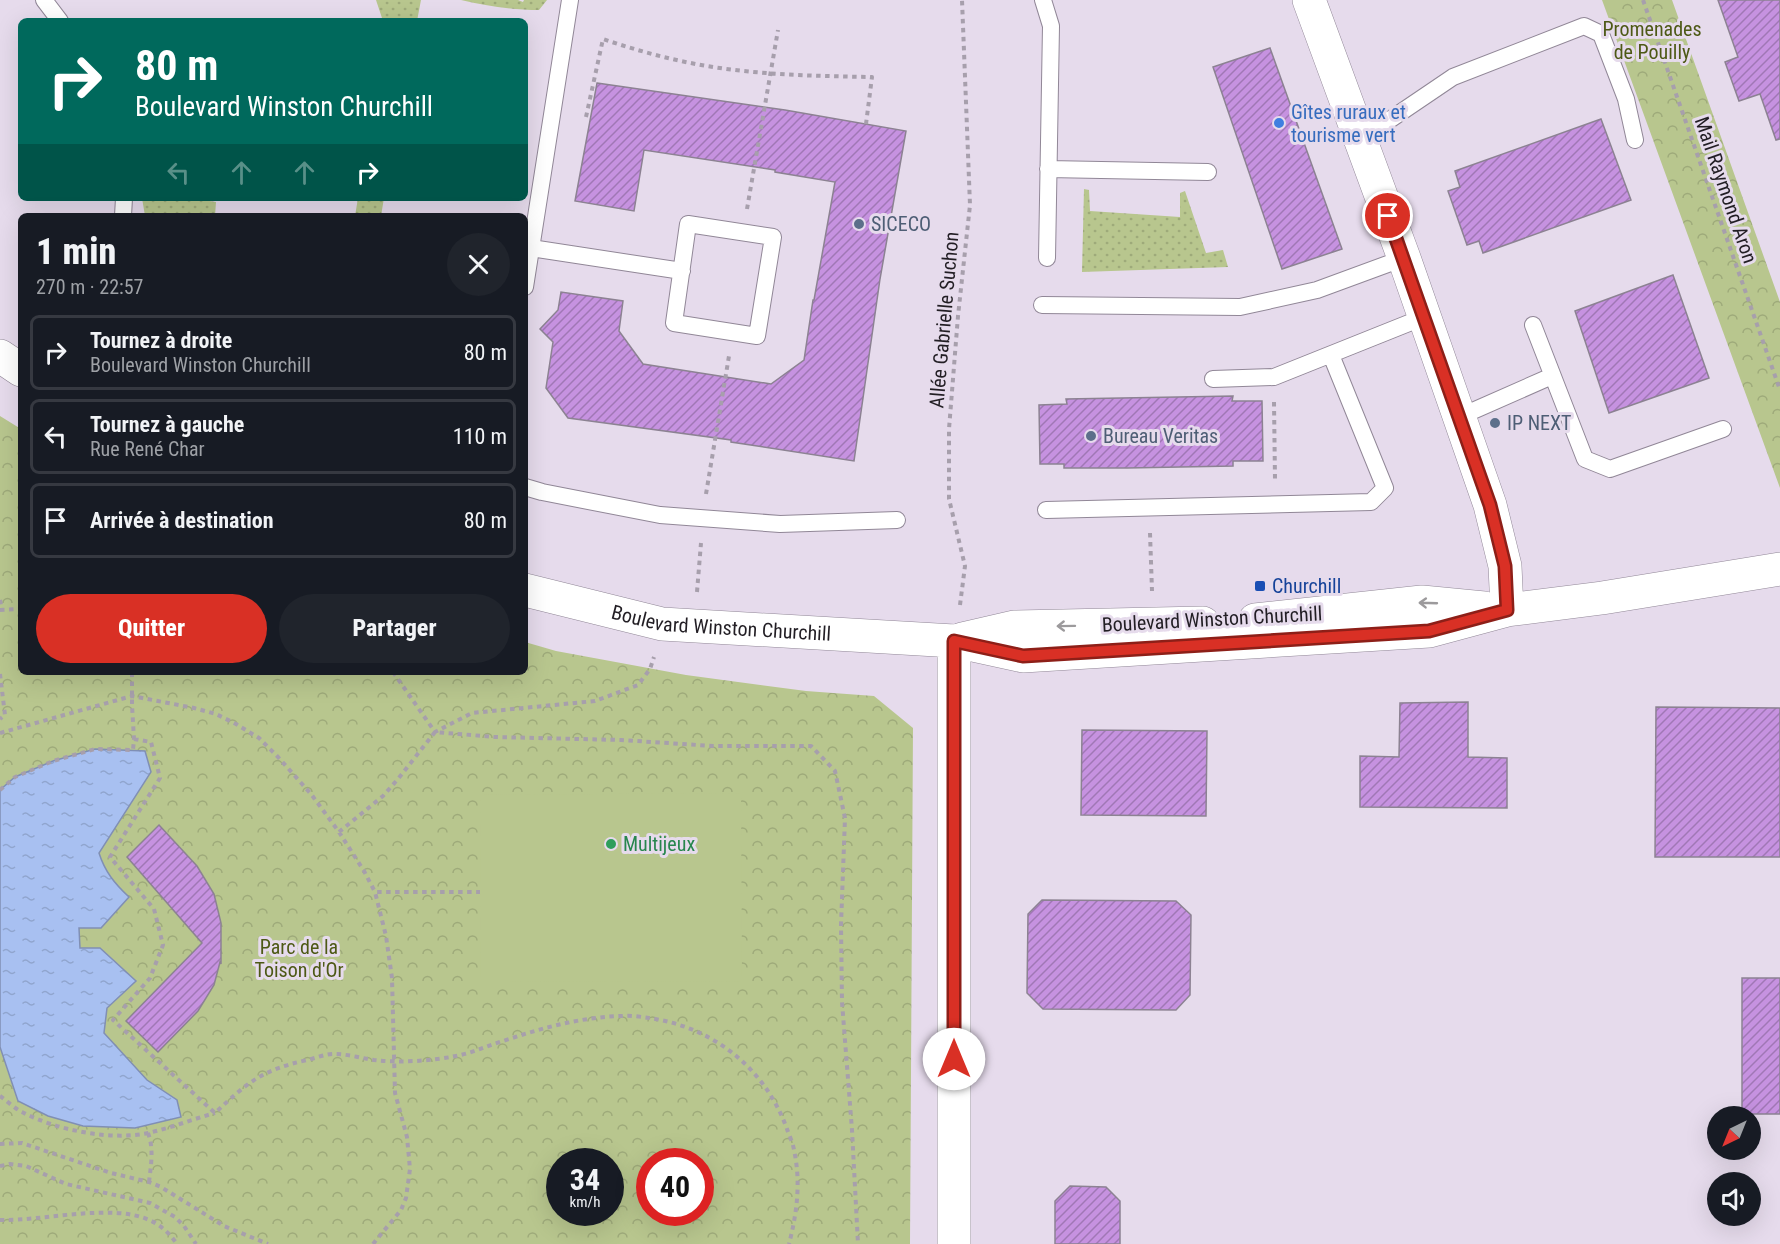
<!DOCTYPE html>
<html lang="fr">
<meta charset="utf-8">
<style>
body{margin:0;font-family:"Roboto Condensed",sans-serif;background:#20242c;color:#f1f3f6;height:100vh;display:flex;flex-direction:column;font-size:22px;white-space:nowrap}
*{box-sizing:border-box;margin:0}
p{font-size:20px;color:#9ea1a6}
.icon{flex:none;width:33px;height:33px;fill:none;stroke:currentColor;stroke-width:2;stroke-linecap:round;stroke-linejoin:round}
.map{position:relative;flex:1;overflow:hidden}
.sheet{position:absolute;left:18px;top:213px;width:510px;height:462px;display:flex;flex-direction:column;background:#171b24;border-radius:9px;box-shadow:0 6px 24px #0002}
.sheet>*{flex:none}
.banner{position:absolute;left:18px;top:18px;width:510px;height:183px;border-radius:9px;box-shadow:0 6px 24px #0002;background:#00695c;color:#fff;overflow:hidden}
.needle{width:39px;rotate:223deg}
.buttons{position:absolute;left:1707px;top:1106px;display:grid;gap:12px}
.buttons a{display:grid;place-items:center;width:54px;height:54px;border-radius:50%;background:#171b24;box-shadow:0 6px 24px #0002;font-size:30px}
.speed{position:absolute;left:546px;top:1148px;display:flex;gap:12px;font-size:30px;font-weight:700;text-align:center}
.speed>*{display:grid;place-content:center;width:78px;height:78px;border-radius:50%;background:#171b24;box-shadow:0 6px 24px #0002;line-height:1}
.speed small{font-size:15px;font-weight:400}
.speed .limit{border:9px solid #d22;background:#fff;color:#111}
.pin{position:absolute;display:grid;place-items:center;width:51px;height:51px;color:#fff;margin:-26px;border:3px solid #fff;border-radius:50%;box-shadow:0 2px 6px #0007}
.me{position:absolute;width:66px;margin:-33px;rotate:0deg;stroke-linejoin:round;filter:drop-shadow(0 0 4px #0008)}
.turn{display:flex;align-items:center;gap:21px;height:126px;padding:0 18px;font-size:27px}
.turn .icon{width:78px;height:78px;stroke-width:2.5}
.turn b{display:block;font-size:42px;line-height:51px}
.lanes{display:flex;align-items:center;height:57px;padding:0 18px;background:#0003;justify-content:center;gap:30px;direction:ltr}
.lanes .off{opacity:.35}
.round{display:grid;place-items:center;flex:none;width:63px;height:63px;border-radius:32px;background:#20242c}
.overview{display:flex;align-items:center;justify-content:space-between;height:102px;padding:0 18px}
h1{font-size:36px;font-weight:800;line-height:45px}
.action{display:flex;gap:12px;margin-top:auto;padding:12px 18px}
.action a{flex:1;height:69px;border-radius:36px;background:#d93025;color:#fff;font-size:24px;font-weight:800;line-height:69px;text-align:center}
.action a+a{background:#20242c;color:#f1f3f6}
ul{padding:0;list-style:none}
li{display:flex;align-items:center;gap:18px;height:75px;margin:0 12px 9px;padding:0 6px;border:3px solid #363941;border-radius:9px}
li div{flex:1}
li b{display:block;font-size:22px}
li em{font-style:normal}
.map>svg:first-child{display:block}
.grass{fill:url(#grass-dots)}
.park{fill:url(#park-crowns);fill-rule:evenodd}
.garden{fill:#b8c68e}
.water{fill:url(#water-ripples);stroke:#808fb4;stroke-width:1.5}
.building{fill:url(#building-hatch);stroke:#8c8292;stroke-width:1.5}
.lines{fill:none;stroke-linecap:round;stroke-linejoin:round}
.service-casing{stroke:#918797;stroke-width:18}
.minor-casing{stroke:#918797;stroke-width:34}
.tertiary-casing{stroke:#918797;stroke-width:34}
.path{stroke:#a79fac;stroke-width:4;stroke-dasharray:4.5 4.5;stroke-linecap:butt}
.service{stroke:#fff;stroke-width:16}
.minor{stroke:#fff;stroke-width:33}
.tertiary{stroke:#fff;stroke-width:33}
.oneway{stroke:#9c9a9c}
.route-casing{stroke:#8d1f18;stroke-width:15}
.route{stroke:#d93025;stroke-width:10}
.shop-dot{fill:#3f7fe0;stroke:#e6dbec;stroke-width:2}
.service-dot{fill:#5c6f8a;stroke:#e6dbec;stroke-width:2}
.transit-dot{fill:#1a4fb4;stroke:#e6dbec;stroke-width:2}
.leisure-dot{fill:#2e9e5b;stroke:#e6dbec;stroke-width:2}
.labels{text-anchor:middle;stroke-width:6;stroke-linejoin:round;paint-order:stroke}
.park-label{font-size:20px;fill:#4d5915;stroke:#e6dbec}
.shop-label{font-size:20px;fill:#366cbe;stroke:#e6dbec;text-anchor:start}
.street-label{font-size:20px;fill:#221e24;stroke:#e6dbec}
.service-label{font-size:20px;fill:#4e5e75;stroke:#e6dbec;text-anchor:start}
.transit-label{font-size:20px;fill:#164399;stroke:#e6dbec;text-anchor:start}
.leisure-label{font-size:20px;fill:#27864d;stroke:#e6dbec;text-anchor:start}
</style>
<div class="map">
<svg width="1780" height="1244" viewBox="0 0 1780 1244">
<defs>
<pattern id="grass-dots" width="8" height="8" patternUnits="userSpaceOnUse" patternTransform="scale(1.5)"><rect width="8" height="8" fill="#b8c68e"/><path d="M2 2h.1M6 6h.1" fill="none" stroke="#9eaa7a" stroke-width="1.8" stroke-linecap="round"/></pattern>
<pattern id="park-crowns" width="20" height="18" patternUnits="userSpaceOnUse" patternTransform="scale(1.5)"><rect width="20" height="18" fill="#b8c68e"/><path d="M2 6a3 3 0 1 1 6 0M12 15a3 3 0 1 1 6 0" fill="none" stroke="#9eaa7a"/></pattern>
<pattern id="water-ripples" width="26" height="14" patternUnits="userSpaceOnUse" patternTransform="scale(1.5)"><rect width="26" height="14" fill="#a8c0f1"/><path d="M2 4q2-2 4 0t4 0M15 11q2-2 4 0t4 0" fill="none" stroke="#90a5ce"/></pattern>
<pattern id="building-hatch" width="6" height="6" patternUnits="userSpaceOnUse" patternTransform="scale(1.5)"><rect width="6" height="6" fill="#c692e0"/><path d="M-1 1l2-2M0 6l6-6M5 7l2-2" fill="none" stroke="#a077b5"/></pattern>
</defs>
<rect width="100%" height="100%" fill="#e6dbec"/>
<path class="grass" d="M 376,0 L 421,0 L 417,21 L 383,21 Z
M 461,0 L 518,0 L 523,2 L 524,0 L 547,0 L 539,10 C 513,10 487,6 461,0 Z
M 1084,189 L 1089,190 L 1090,211 L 1180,217 L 1180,193 L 1185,191 L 1206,253 L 1223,250 L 1228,267 L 1082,272 Z
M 142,198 L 190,198 L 216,202 L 215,216 L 145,216 Z
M 358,198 L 384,198 L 381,216 L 355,216 Z"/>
<path class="park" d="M 1602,0 L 1672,0 L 1780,302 L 1780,488 Z
M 0,416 L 21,429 L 21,672 L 525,672 L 525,642 L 556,651 L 686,675 L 806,691 L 874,696 L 913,728 L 910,1244 L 0,1244 ZM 560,1161 L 610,1161 L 610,1212 L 560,1212 ZM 650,1161 L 700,1161 L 700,1212 L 650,1212 Z"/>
<path class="garden" d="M 741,793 L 742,981 L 480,982 L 481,795 Z"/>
<path class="water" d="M 95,749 L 145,751 L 151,772 L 99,853 C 105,872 115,884 129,897 L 101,928 L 79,928 L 80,948 L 100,948 L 136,981 L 107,1008 L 104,1033 L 147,1080 L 177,1100 L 181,1117 L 135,1128 L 83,1126 L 48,1116 L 18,1101 L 0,1047 L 0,790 L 15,777 L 53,761 Z"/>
<path class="building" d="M 1718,0 L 1780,0 L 1780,139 L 1776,140 L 1760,94 L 1739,101 L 1725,62 L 1738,57 Z
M 1270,48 L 1342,249 L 1282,269 L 1213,67 Z
M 597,83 L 785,110 L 906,131 L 880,279 L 854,461 L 731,442 L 731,440 L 568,418 L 546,388 L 553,342 L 540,329 L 558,310 L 561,292 L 623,301 L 619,331 L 643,364 L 771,384 L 804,360 L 813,300 L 814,300 L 835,182 L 775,172 L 775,170 L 644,150 L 634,211 L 575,201 Z
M 1601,119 L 1631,200 L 1483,253 L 1479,241 L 1467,245 L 1448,191 L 1460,187 L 1455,171 Z
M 1673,275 L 1709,378 L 1609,413 L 1575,311 Z
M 1233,396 L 1232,401 L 1262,401 L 1263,461 L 1233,461 L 1233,466 L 1127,468 L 1064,468 L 1064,464 L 1040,464 L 1039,405 L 1067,404 L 1066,399 Z
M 1468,702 L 1468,757 L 1507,758 L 1507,808 L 1360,807 L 1360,756 L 1399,757 L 1400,703 Z
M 1656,707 L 1780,708 L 1780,857 L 1655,857 Z
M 1082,730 L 1207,731 L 1206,816 L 1081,815 Z
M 159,825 L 197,866 L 214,894 L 221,923 L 221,964 L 220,962 L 214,985 L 198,1011 L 158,1052 L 126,1021 L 202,943 L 127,857 Z
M 1042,900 L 1176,901 L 1191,915 L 1190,995 L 1176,1010 L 1043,1009 L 1027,993 L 1028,914 Z
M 1742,978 L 1780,978 L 1780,1114 L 1742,1114 Z
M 1070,1186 L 1106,1187 L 1120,1201 L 1120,1244 L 1055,1244 L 1055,1201 Z"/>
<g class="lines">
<defs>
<path id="service" d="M 44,0 L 60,21
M 1043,0 L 1051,26 L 1047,258
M 1356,130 L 1391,119 L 1453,77 L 1584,26 L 1601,34 L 1626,99 L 1635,140
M 1048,169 L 1208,172
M 123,216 L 124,198
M 688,224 L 773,237 L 757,336 L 674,323 Z
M 531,248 L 682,271
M 525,287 L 570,0
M 1042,305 L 1240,307 L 1317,290 L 1404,258
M 1533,325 L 1585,459 L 1610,469 L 1723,429
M 1213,379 L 1274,377 L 1424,317
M 1459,417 L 1552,376
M 525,487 L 542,492 L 660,515 L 780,524 L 897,520
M 1046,510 L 1371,502 L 1385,488 L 1331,355"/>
<path id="minor" d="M 1309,0 L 1404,258 L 1490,505 L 1505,566 L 1507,610
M 1255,620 L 1422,602 L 1484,608
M 962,639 L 1014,627 L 1203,623
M 954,641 L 1023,656 L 1429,631 L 1507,610 L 1602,598 L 1780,569"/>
<g id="tertiary">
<path d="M 0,356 L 21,370"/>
<path id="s1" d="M 525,590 L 662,624 L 954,641 L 954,1244"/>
</g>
</defs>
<use href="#service" class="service-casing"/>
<use href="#minor" class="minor-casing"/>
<use href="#tertiary" class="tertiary-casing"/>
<path class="path" d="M 1643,0 L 1780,390
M 586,117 L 603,39 C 635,50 668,59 701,65 C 757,75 815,76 872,77 L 866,124
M 747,209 L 778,30
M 1274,402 L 1275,479
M 706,494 L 729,356
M 1150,533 L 1152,591
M 697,592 L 701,543
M 0,600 L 2,610
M 960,605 L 965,566 L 949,499 L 949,429 L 958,316 L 970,205 L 962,0
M 0,610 L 21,609
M 393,672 L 435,732 L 472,713 L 595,701 L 638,685 L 650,669 L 654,657
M 0,674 L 5,715 L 0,719
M 0,733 L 132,696 L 194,708 L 216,714 L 236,724 L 259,738 L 278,757 L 311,794 L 339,832 L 364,871 L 375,892
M 134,739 L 151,742 L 160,778 L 110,857 L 154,909 L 163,945 L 150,978 L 113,1020 L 215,1113 C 248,1082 262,1070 307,1060 C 316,1058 325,1054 334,1054 C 347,1054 361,1058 374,1060 C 399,1063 431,1061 456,1056 C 472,1053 487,1046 503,1041 C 542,1028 581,1017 622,1016 C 631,1015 641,1017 649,1018 C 713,1027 765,1068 787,1129 C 789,1135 793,1143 794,1150 C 801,1182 797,1213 789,1244
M 0,790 L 15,777 L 53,761 L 95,749 L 133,750 L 134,739 L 132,705 L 132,672
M 339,832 L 383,796 L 398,779 L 435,732 L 495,737 L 621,740 L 713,746 L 811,746 L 835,771 L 845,818 L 841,925 L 842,1002 L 852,1130 L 858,1244
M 0,1096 C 7,1101 14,1108 22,1112 C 56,1130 111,1141 148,1133 C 171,1128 193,1119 215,1113
M 148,1133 C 154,1149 151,1165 149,1182
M 0,1144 L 22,1143 L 111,1173 L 149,1182 L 161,1187 L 224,1226 L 268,1244
M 0,1166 L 10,1164 L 26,1166 L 66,1184 L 150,1203 L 175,1217 L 184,1226 L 196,1244
M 0,1220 C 43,1221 112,1203 149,1220 C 161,1225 170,1234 177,1244
M 373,1244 L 401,1210 L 406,1198 L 410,1169 L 407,1137 L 395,1093 L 392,978 L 386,936 L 375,892 L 480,892"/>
<use href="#service" class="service"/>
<use href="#minor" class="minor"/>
<use href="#tertiary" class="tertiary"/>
</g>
<defs><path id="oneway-shaft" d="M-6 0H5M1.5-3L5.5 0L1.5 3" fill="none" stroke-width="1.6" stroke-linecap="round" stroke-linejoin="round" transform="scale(1.5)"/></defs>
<g class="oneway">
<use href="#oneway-shaft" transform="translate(1428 603) rotate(-178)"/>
<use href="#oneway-shaft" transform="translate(1066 626) rotate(179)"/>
</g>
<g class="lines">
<defs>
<path id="route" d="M 954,1059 L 954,641 L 1023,656 L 1429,631 L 1507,610 L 1505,566 L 1490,505 L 1388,216"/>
</defs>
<use href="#route" class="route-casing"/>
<use href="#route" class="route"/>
</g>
<circle class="shop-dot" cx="1279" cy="123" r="6"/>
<g class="service-dot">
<circle cx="859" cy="224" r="6"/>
<circle cx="1495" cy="423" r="6"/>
<circle cx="1091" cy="436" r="6"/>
</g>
<rect class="transit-dot" x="1254" y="580" width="12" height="12" rx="3"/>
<circle class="leisure-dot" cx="611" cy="844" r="6"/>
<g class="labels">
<g class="park-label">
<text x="1652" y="36">Promenades<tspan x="1652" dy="23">de Pouilly</tspan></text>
<text x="299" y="954">Parc de la<tspan x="299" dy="23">Toison d'Or</tspan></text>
</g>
<g class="shop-label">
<text x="1291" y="119">Gîtes ruraux et<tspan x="1291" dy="23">tourisme vert</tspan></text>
</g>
<g class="street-label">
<text transform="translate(1726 190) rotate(71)" y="7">Mail Raymond Aron</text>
<text transform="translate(944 320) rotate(-85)" y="7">Allée Gabrielle Suchon</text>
<text transform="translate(1212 619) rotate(-3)" y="7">Boulevard Winston Churchill</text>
<text dy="7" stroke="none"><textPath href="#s1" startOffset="200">Boulevard Winston Churchill</textPath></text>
</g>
<g class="service-label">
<text x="871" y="231">SICECO</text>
<text x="1507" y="430">IP NEXT</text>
<text x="1103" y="443">Bureau Veritas</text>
</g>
<g class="transit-label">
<text x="1272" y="593">Churchill</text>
</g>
<g class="leisure-label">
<text x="623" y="851">Multijeux</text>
</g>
</g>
</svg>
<div class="buttons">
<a><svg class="needle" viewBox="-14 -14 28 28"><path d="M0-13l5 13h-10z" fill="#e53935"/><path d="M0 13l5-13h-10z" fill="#9ea1a6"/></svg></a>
<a><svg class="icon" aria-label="sound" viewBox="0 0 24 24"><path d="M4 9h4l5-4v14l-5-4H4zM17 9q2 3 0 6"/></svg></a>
</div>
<div class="speed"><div>34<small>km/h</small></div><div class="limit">40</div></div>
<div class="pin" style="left:1388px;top:216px;background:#d93025"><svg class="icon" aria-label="arrive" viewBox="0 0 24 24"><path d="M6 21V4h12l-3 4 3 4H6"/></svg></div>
<svg class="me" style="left:954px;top:1059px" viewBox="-20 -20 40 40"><circle r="19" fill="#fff"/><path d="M0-13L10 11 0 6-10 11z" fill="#d93025"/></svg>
<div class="banner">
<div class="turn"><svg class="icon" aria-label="right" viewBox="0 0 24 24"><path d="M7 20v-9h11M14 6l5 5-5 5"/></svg><div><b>80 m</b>Boulevard Winston Churchill</div></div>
<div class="lanes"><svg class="icon off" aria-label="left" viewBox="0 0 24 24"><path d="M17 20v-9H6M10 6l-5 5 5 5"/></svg><svg class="icon off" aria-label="ahead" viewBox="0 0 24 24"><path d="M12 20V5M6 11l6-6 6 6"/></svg><svg class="icon off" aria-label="ahead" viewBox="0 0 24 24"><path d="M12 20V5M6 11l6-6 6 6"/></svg><svg class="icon" aria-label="right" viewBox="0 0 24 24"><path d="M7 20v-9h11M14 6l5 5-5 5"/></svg></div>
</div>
<section class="sheet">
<div class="overview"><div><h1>1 min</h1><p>270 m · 22:57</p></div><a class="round"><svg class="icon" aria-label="close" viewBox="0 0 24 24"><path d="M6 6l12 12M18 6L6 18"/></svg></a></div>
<ul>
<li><svg class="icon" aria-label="right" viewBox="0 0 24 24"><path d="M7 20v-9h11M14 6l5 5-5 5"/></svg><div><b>Tournez à droite</b><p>Boulevard Winston Churchill</p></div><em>80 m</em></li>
<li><svg class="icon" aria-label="left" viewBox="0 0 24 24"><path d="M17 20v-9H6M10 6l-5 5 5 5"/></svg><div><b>Tournez à gauche</b><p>Rue René Char</p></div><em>110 m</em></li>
<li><svg class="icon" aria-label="arrive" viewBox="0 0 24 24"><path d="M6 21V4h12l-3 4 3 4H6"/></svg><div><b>Arrivée à destination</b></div><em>80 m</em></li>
</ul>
<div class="action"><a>Quitter</a><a>Partager</a></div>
</section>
</div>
